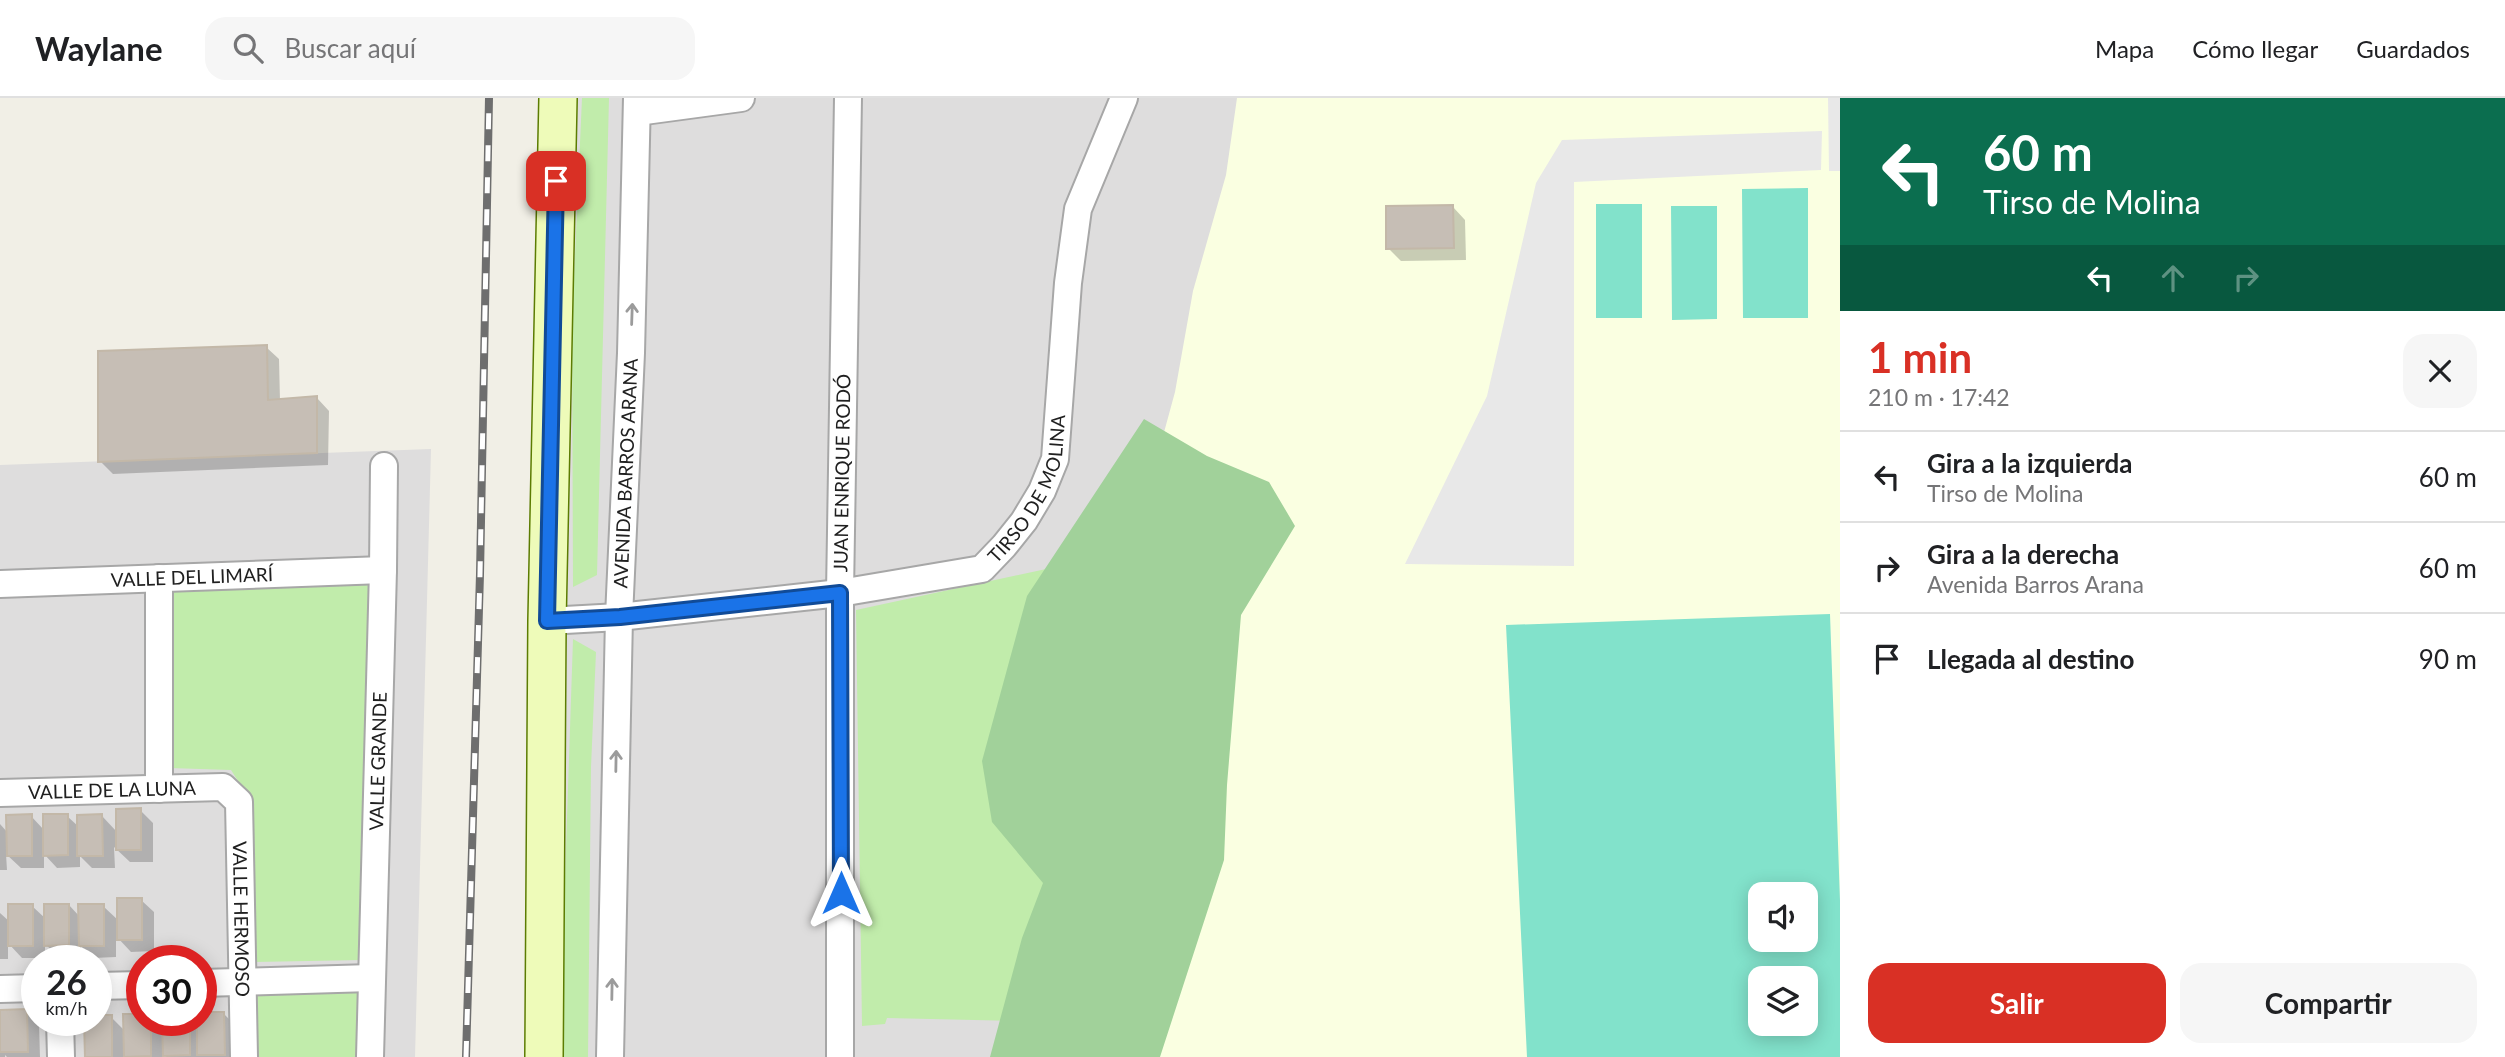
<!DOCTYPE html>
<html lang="es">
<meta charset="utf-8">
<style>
body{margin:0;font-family:Lato,sans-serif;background:#f6f6f6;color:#202124;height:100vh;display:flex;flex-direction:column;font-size:26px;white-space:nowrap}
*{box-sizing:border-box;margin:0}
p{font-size:23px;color:#757577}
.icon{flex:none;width:38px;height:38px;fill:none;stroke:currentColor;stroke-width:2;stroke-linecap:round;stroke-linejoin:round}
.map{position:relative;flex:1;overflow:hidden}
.details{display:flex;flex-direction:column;background:#fff;width:665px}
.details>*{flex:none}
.top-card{background:#0b6e4f;color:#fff;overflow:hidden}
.fabs{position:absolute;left:1748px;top:784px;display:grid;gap:14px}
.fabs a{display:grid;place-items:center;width:70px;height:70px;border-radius:14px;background:#fff;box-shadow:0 4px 18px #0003;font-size:35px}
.speed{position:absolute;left:21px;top:847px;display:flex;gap:14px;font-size:35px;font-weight:700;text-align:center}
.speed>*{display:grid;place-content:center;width:91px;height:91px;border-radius:50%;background:#fff;box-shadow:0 4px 18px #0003;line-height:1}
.speed small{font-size:18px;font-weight:400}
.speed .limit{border:10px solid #d22;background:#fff;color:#111}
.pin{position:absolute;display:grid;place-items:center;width:60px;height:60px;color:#fff;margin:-30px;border-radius:14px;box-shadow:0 4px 10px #0006}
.me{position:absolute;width:77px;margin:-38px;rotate:0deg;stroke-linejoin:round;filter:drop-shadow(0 0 5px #0008)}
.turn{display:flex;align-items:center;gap:24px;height:147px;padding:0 28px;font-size:32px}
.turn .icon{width:91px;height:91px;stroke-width:2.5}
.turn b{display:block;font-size:49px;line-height:60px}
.lanes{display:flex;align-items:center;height:66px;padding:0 28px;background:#0003;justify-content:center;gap:35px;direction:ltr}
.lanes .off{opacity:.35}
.round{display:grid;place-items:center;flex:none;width:74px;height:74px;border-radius:21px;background:#f6f6f6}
.overview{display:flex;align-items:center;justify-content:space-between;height:119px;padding:0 28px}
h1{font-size:42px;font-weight:700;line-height:52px;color:#d93025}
.button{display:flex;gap:14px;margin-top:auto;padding:14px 28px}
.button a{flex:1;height:80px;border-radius:21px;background:#d93025;color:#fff;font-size:28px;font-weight:700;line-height:80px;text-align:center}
.button a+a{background:#f6f6f6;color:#202124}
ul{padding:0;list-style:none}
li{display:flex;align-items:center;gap:21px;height:91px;padding:0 28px;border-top:2px solid #e0e0e0}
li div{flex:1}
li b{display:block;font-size:26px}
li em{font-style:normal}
header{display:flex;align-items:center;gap:42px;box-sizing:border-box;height:98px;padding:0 35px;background:#fff;border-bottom:2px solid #e0e0e0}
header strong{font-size:33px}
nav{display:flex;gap:38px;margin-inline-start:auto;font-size:24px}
.search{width:490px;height:63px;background:#f6f6f6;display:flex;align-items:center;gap:18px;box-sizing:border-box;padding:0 24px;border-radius:21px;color:#757577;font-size:26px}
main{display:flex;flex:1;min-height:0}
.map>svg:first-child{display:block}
.residential{fill:#dedddd;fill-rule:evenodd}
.education{fill:#faffe1;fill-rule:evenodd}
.grass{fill:#c1ecab}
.forest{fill:#a1d19a}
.pitch{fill:#82e2cb;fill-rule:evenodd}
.parking{fill:#e8e8e8}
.shadow{fill:#0003}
.building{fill:#c6beb5;stroke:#c3b8a8;stroke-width:2}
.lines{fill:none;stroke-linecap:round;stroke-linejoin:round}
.minor-casing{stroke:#a7a7a7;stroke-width:30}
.secondary-casing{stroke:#5c7c02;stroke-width:40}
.minor{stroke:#fff;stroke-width:26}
.secondary{stroke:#eefbb9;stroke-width:37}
.rail-casing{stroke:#6e6e6e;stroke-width:8}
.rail{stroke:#fff;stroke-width:5;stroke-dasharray:16;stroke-linecap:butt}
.oneway{stroke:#9b9b9b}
.route-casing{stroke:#114b97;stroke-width:18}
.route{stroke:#1a73e8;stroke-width:12}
.labels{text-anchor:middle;stroke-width:5;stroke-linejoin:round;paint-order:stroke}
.street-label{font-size:19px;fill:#202020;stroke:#fff}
</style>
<header>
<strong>Waylane</strong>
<div class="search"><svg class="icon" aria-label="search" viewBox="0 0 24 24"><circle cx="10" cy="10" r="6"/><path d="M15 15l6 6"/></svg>Buscar aquí</div>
<nav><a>Mapa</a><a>Cómo llegar</a><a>Guardados</a></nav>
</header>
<main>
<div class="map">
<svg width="1840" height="959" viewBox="0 0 1840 959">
<rect width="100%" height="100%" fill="#f1efe6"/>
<path class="residential" d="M 572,0 L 1840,0 L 1840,959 L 559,959 ZM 1760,796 L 1806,796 L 1806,842 L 1760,842 ZM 1760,880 L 1806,880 L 1806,926 L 1760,926 Z
M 431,351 L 415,959 L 0,959 L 0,367 ZM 37,863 L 96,863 L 96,922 L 37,922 ZM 142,863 L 201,863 L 201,922 L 142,922 Z"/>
<path class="education" d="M 1237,0 L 1840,0 L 1840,959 L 1063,959 L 1154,371 L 1175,294 L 1193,193 L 1226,77 ZM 1760,796 L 1806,796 L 1806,842 L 1760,842 ZM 1760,880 L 1806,880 L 1806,926 L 1760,926 Z"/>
<path class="grass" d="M 582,0 L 609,0 L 597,477 L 573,489 L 572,225 Z
M 1125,454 L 1067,924 L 887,920 L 885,926 L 862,928 L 856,512 Z
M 372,473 L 362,862 L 251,864 L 249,700 L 231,672 L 169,670 L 166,478 Z
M 573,541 L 596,554 L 591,669 L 588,959 L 559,959 Z
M 362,881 L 361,959 L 255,959 L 252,883 Z"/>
<path class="forest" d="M 1144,321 L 1207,358 L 1269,384 L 1295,428 L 1241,517 L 1227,687 L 1224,762 L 1160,959 L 990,959 L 1022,840 L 1043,785 L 992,724 L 982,663 L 1027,498 Z"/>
<path class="pitch" d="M 1808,90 L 1808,220 L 1743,220 L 1742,91 Z
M 1596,106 L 1642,106 L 1642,220 L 1596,220 Z
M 1671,108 L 1717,108 L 1717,221 L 1672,222 Z
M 1830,516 L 1840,803 L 1840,959 L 1527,959 L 1506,527 ZM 1806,796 L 1806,842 L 1760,842 L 1760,796 ZM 1760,880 L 1806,880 L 1806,926 L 1760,926 Z"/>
<path class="parking" d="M 1828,0 L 1840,0 L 1840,73 L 1829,73 Z
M 1822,33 L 1821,72 L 1574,84 L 1574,468 L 1405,466 L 1487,298 L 1536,85 L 1562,42 Z"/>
<path class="shadow" d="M 1453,109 L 1465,122 L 1466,162 L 1401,163 L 1388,150 Z
M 266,249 L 279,261 L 280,303 L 317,300 L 329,313 L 328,367 L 113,376 L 100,363 Z
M 140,712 L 153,725 L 153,764 L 130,764 L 114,749 L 115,770 L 92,770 L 80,758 L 80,769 L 57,770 L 44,756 L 44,770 L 21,770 L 6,756 L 7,772 L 0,772 L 0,726 L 8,735 L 31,718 L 44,732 L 67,718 L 79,729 L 102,718 L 117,734 Z
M 141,802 L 154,814 L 154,853 L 131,854 L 116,838 L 116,859 L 93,860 L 81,848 L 81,859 L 59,859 L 45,846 L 45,860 L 22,860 L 8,845 L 8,861 L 0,861 L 0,815 L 10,824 L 32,808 L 46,821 L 69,807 L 80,819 L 103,808 L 119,823 Z
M 26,913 L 39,926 L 40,959 L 7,959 L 5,957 L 5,959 L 0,959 L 0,922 Z
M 223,915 L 236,928 L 236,959 L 166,959 L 163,955 L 163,959 L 126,959 L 124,957 L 124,959 L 87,959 L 96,922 L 111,919 L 125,933 L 142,922 L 155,922 L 164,931 L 164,922 L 195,922 L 198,926 L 201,922 Z"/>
<path class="building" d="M 1453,107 L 1454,150 L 1386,151 L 1386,108 Z
M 267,247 L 268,302 L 317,298 L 317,355 L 98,364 L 98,253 Z
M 141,710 L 141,752 L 116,752 L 116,711 Z
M 32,716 L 32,758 L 7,758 L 6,717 Z
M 43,716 L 68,716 L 68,757 L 43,758 Z
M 102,716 L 103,758 L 77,758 L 77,717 Z
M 117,800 L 142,800 L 142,842 L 117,842 Z
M 8,806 L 33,806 L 33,848 L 8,848 Z
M 44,806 L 69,806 L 69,847 L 44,848 Z
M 78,806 L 104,806 L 104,848 L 79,848 Z
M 27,911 L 28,954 L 0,954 L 0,912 Z
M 201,914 L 224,914 L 225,957 L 197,957 L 197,922 L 201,922 Z
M 123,916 L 142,916 L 142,922 L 151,922 L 151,958 L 124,959 Z
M 96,917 L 112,917 L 112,959 L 85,959 L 84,922 L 96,922 Z
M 162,922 L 190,922 L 190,957 L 163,958 Z"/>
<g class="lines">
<defs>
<g id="minor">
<path d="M 637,14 L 741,0"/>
<path d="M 159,480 L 159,691"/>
<path id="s1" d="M 0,486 L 383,472"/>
<path id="s2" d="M 547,523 L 619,519 L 840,495 L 982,471 L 1004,448 L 1024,423 L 1042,393 L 1055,361 L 1068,185 L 1078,111 L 1124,0"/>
<path id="s3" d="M 0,695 L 223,689 L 239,704 L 244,959"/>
<path d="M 201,885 L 371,880"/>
<path d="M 96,888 L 142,887"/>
<path d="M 0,891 L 37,890"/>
<path d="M 60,922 L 61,959"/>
<path id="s4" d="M 370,959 L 383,472 L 384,368"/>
<path id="s5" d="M 610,959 L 619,519 L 631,255 L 637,0"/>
<path id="s6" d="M 840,959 L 840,495 L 848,0"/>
</g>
<path id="secondary" d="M 544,959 L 547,523 L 558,0"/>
</defs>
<use href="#minor" class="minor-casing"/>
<use href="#secondary" class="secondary-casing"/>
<use href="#minor" class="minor"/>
<use href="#secondary" class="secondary"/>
<defs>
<path id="rail" d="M 466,959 L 480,476 L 489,0"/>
</defs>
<use href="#rail" class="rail-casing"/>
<use href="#rail" class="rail"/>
</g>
<defs><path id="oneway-shaft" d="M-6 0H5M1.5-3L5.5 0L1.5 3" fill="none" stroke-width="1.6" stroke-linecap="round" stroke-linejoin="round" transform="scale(1.75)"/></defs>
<g class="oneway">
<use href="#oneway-shaft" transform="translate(632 216) rotate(-88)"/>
<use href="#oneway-shaft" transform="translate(616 663) rotate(-89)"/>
<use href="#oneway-shaft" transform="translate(612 891) rotate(-89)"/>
</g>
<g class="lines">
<defs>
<path id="route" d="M 556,83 L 547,523 L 620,519 L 840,495 L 841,795"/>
</defs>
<use href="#route" class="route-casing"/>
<use href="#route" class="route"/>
</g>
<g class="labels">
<g class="street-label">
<text dy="7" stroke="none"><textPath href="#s6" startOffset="584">JUAN ENRIQUE RODÓ</textPath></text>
<text dy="7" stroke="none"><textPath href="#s5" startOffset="584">AVENIDA BARROS ARANA</textPath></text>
<text dy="7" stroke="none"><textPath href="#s2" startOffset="534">TIRSO DE MOLINA</textPath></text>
<text dy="7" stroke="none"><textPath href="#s1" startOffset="192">VALLE DEL LIMARÍ</textPath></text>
<text dy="7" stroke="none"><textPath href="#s4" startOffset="296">VALLE GRANDE</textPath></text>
<text dy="7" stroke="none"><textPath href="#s3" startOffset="112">VALLE DE LA LUNA</textPath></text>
<text dy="7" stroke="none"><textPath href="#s3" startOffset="362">VALLE HERMOSO</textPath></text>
</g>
</g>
</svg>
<div class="fabs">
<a><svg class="icon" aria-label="sound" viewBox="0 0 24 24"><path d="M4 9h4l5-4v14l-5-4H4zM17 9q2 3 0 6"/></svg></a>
<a><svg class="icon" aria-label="layers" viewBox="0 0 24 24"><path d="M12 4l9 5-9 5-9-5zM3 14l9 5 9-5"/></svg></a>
</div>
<div class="speed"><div>26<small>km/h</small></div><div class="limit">30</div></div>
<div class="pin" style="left:556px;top:83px;background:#d93025"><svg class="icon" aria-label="arrive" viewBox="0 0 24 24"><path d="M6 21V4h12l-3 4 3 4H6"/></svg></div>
<svg class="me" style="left:841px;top:795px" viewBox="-20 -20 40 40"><path d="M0-17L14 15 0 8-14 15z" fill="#1a73e8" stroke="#fff" stroke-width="4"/></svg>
</div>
<section class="details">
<div class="top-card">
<div class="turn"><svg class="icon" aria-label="left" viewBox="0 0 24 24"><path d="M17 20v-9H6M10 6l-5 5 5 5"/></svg><div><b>60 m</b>Tirso de Molina</div></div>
<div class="lanes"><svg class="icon" aria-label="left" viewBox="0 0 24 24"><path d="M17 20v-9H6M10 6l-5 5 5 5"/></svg><svg class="icon off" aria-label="ahead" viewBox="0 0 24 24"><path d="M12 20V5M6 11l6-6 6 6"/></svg><svg class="icon off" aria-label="right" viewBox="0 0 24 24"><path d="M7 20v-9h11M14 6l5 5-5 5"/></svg></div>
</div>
<div class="overview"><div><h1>1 min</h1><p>210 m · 17:42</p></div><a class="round"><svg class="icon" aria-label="close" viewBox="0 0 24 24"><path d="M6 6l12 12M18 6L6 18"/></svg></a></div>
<ul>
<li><svg class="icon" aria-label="left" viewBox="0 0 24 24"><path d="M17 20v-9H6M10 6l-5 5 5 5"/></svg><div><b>Gira a la izquierda</b><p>Tirso de Molina</p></div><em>60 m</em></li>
<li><svg class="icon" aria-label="right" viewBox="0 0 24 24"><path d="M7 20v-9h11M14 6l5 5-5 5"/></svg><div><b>Gira a la derecha</b><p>Avenida Barros Arana</p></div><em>60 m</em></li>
<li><svg class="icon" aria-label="arrive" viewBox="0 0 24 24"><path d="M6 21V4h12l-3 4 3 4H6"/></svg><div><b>Llegada al destino</b></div><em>90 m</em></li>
</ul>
<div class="button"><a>Salir</a><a>Compartir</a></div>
</section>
</main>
